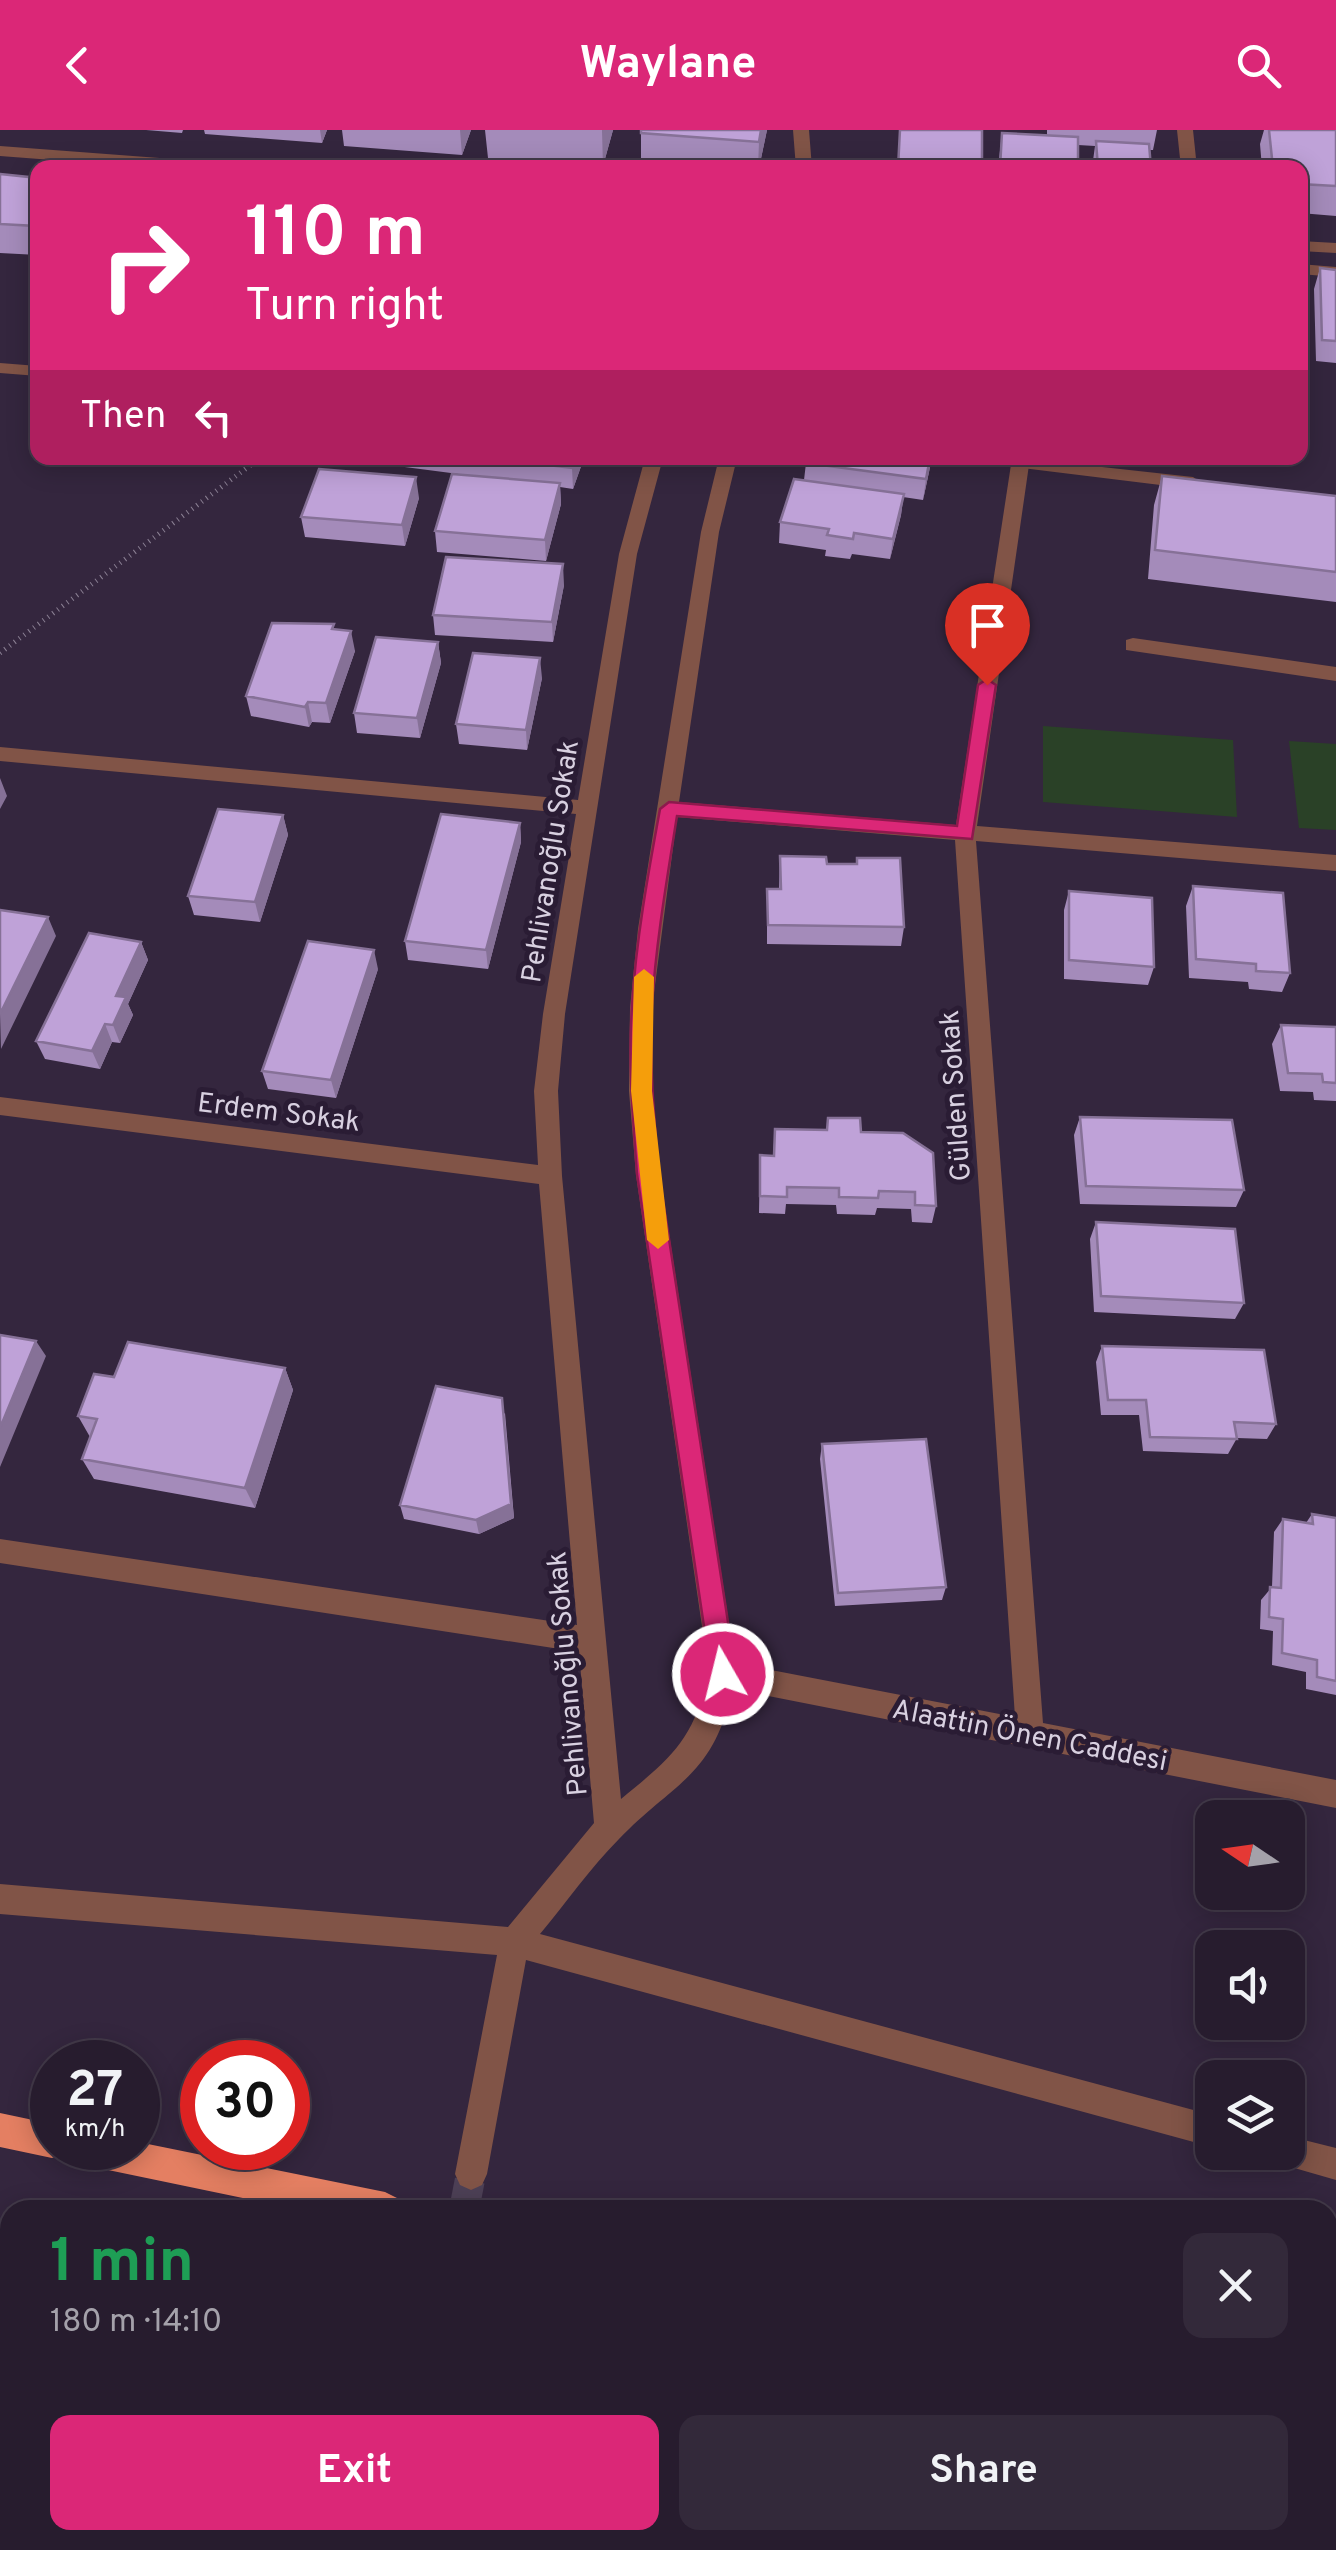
<!DOCTYPE html>
<meta charset="utf-8">
<style>
body{margin:0;font-family:Overpass,sans-serif;background:#33293a;color:#f1f3f6;height:100vh;display:flex;flex-direction:column;font-size:38px;white-space:nowrap}
*{box-sizing:border-box;margin:0}
p{font-size:32px;color:#a4a1aa}
.icon{flex:none;width:55px;height:55px;fill:none;stroke:currentColor;stroke-width:2;stroke-linecap:round;stroke-linejoin:round}
.map{position:relative;flex:1;overflow:hidden}
.details{position:absolute;left:0px;top:2070px;width:1338px;height:350px;display:flex;flex-direction:column;background:#271c2e;border-radius:30px 30px 0 0;box-shadow:0 5px 25px #0003,0 0 0 2px #433a4a}
.details>*{flex:none}
.top-card{position:absolute;left:30px;top:30px;width:1278px;height:305px;border-radius:20px;box-shadow:0 5px 25px #0003,0 0 0 2px #433a4a;background:#db2777;color:#fff;overflow:hidden}
.needle{width:65px;rotate:283deg}
.fabs{position:absolute;left:1195px;top:1670px;display:grid;gap:20px}
.fabs a{display:grid;place-items:center;width:110px;height:110px;border-radius:20px;background:#271c2e;box-shadow:0 5px 25px #0003,0 0 0 2px #433a4a;font-size:50px}
.speed{position:absolute;left:30px;top:1910px;display:flex;gap:20px;font-size:50px;font-weight:700;text-align:center}
.speed>*{display:grid;place-content:center;width:130px;height:130px;border-radius:50%;background:#271c2e;box-shadow:0 5px 25px #0003,0 0 0 2px #433a4a;line-height:1}
.speed small{font-size:25px;font-weight:400}
.speed .limit{border:15px solid #d22;background:#fff;color:#111}
.pin{position:absolute;display:grid;place-items:center;width:85px;height:85px;color:#fff;margin:-102px -42px;border-radius:50% 50% 50% 0;rotate:-45deg;box-shadow:0 0 10px #0007}
.pin .icon{rotate:45deg}
.me{position:absolute;width:110px;margin:-55px;rotate:352deg;stroke-linejoin:round;filter:drop-shadow(0 0 8px #0008)}
.turn{display:flex;align-items:center;gap:35px;height:210px;padding:0 50px;font-size:45px}
.turn .icon{width:130px;height:130px;stroke-width:2.5}
.turn b{display:block;font-size:70px;line-height:85px}
.then{display:flex;align-items:center;height:95px;padding:0 50px;background:#0003;gap:20px;font-size:38px}
.round{display:grid;place-items:center;flex:none;width:105px;height:105px;border-radius:20px;background:#33293a}
.head{display:flex;align-items:center;justify-content:space-between;height:170px;padding:0 50px}
h1{font-size:60px;font-weight:700;line-height:75px;color:#1e9e55}
.button{display:flex;gap:20px;margin-top:auto;padding:20px 50px}
.button a{flex:1;height:115px;border-radius:20px;background:#db2777;color:#fff;font-size:40px;font-weight:700;line-height:115px;text-align:center}
.button a+a{background:#33293a;color:#f1f3f6}
header{display:flex;justify-content:space-between;align-items:center;height:130px;padding:0 50px;background:#db2777;color:#fff;font-size:45px;font-weight:700}
.map>svg:first-child{display:block}
.green{fill:#2a4127}
.lines{fill:none;stroke-linecap:round;stroke-linejoin:round}
.minor-tunnel{stroke:#4d4056;stroke-width:30;stroke-dasharray:30 15;stroke-linecap:butt}
.path{stroke:#8b8094;stroke-width:5;stroke-dasharray:1 5;stroke-linecap:butt}
.service{fill:#815447;fill-rule:evenodd}
.minor{fill:#815447;fill-rule:evenodd}
.trunk{fill:#e47f62;fill-rule:evenodd}
.wall{fill:#a48bba}
.shaded-wall{fill:#867197}
.building{fill:#bfa2d8;stroke:#867197;stroke-width:2.5}
.route{fill:#db2777;stroke:#8e194d;stroke-width:2.5}
.slow{fill:#f59e0b}
.labels{text-anchor:middle;stroke-width:10;stroke-linejoin:round;paint-order:stroke}
.street-label{font-size:28px;fill:#d8d0e0;stroke:#2a1c34}
</style>
<header><svg class="icon" aria-label="back" viewBox="0 0 24 24"><path d="M15 5l-7 7 7 7"/></svg>Waylane<svg class="icon" aria-label="search" viewBox="0 0 24 24"><circle cx="10" cy="10" r="6"/><path d="M15 15l6 6"/></svg></header>
<div class="map">
<svg width="1336" height="2420" viewBox="0 0 1336 2420">
<rect width="100%" height="100%" fill="#34263e"/>
<path class="green" d="M 1043,596 L 1233,610 L 1237,687 L 1043,672 Z
M 1289,611 L 1336,614 L 1336,700 L 1299,698 Z"/>
<g class="lines">
<path class="minor-tunnel" d="M 464,2080 L 471,2044"/>
<path class="path" d="M 0,523 L 252,334 L 254,328"/>
<path class="service" d="M 1020,328 L 1193,347 L 1202,353 L 1193,359 L 1013,337 L 1013,329 Z
M 1133,508 L 1336,537 L 1336,551 L 1126,520 L 1126,510 Z"/>
<path class="minor" d="M 793,0 L 809,0 L 812,38 L 796,38 Z
M 1177,0 L 1193,0 L 1197,38 L 1181,38 Z
M 0,16 L 226,33 L 234,38 L 157,38 L 0,26 Z
M 1300,111 L 1336,113 L 1336,123 L 1300,121 Z
M 1300,134 L 1336,137 L 1336,147 L 1300,144 Z
M 0,233 L 38,236 L 38,246 L 0,243 Z
M 645,328 L 663,328 L 637,424 L 565,884 L 558,961 L 562,1046 L 621,1669 C 673,1626 692,1612 709,1544 L 636,1045 L 629,961 L 630,878 L 638,799 L 701,402 L 719,328 L 737,328 L 719,402 L 679,672 L 956,695 L 1012,328 L 1030,328 L 977,696 L 1336,725 L 1336,741 L 976,711 L 1043,1593 L 1336,1650 L 1336,1678 L 733,1559 C 712,1648 675,1651 619,1709 C 590,1738 566,1773 540,1804 L 1212,1985 L 1212,2017 L 526,1830 L 487,2044 L 482,2055 L 471,2060 L 460,2055 L 455,2044 L 497,1825 L 0,1784 L 0,1754 L 508,1797 L 594,1693 L 579,1522 L 0,1433 L 0,1409 L 577,1495 L 539,1054 L 0,985 L 0,967 L 538,1035 L 534,961 L 543,884 L 576,684 L 0,631 L 0,617 L 578,670 L 619,424 ZM 677,687 L 955,710 L 1015,1587 L 735,1533 L 660,1045 L 653,961 L 652,878 Z
M 1288,2006 L 1336,2018 L 1336,2050 L 1277,2033 L 1272,2022 L 1288,2022 Z
M 381,2410 L 415,2410 L 412,2420 L 378,2420 Z"/>
<path class="trunk" d="M 0,1983 L 52,1994 L 52,2018 L 67,2018 L 64,2023 L 52,2028 L 0,2017 Z
M 138,2012 L 385,2062 L 397,2068 L 403,2080 L 300,2080 L 84,2035 L 72,2030 L 67,2018 L 138,2018 Z
M 0,2140 L 10,2143 L 10,2179 L 0,2176 Z
M 1328,2264 L 1336,2265 L 1336,2301 L 1328,2300 Z
M 1145,2410 L 1226,2410 L 1230,2420 L 1149,2420 Z"/>
</g>
<path class="wall" d="M 146,0 L 183,0 L 182,3 Z
M 204,0 L 327,0 L 322,13 L 205,4 Z
M 342,0 L 471,0 L 462,25 L 344,16 Z
M 485,0 L 613,0 L 603,36 L 488,28 Z
M 641,0 L 767,0 L 759,38 L 641,38 Z
M 1047,0 L 1157,0 L 1153,20 L 1150,20 L 1151,38 L 1092,38 L 1095,16 L 1078,15 L 1078,38 L 998,38 L 1002,3 L 1047,5 Z
M 1264,0 L 1336,0 L 1336,86 L 1300,83 L 1300,38 L 1262,38 L 1260,14 Z
M 0,44 L 38,48 L 38,125 L 0,123 Z
M 1320,138 L 1336,140 L 1336,233 L 1316,231 L 1314,159 Z
M 373,328 L 584,328 L 573,359 L 560,357 L 561,374 L 546,431 L 437,422 L 435,401 L 474,346 L 374,333 Z
M 932,328 L 923,370 L 903,367 L 901,385 L 890,429 L 852,424 L 850,429 L 825,426 L 826,420 L 779,413 L 780,392 L 804,350 L 806,333 Z
M 1162,346 L 1336,366 L 1336,472 L 1148,449 L 1154,375 Z
M 419,368 L 405,416 L 305,407 L 301,387 Z
M 564,455 L 553,512 L 435,505 L 433,485 Z
M 335,499 L 355,521 L 330,593 L 312,592 L 309,597 L 251,586 L 246,566 Z
M 438,512 L 441,533 L 420,608 L 357,603 L 354,583 Z
M 542,548 L 527,620 L 459,614 L 456,594 Z
M 283,685 L 288,705 L 260,792 L 194,785 L 188,766 Z
M 520,693 L 521,712 L 488,839 L 408,830 L 405,811 Z
M 780,726 L 827,734 L 856,734 L 857,728 L 904,797 L 901,816 L 767,814 L 767,759 L 779,759 Z
M 1193,756 L 1290,843 L 1282,862 L 1249,859 L 1248,852 L 1189,848 L 1186,776 Z
M 1069,761 L 1154,837 L 1148,855 L 1064,849 L 1064,780 Z
M 141,812 L 148,830 L 128,874 L 133,885 L 120,913 L 112,912 L 100,939 L 45,929 L 36,911 Z
M 378,839 L 336,968 L 268,959 L 262,941 Z
M 1281,895 L 1336,897 L 1336,971 L 1314,970 L 1313,962 L 1280,961 L 1272,914 Z
M 1080,987 L 1244,1060 L 1236,1077 L 1080,1074 L 1074,1005 Z
M 775,999 L 861,1002 L 936,1076 L 932,1093 L 912,1092 L 911,1079 L 877,1078 L 875,1085 L 837,1084 L 836,1075 L 786,1074 L 785,1084 L 759,1083 L 760,1025 L 773,1026 Z
M 1096,1092 L 1244,1173 L 1235,1189 L 1094,1182 L 1090,1109 Z
M 1102,1216 L 1276,1294 L 1267,1309 L 1237,1308 L 1228,1324 L 1143,1321 L 1139,1285 L 1101,1285 L 1096,1232 Z
M 285,1238 L 293,1260 L 255,1378 L 94,1349 L 82,1329 L 90,1307 L 78,1286 L 114,1247 Z
M 505,1283 L 514,1388 L 479,1404 L 404,1389 L 400,1375 Z
M 822,1314 L 946,1457 L 942,1470 L 835,1476 L 820,1329 Z
M 1312,1384 L 1336,1388 L 1336,1565 L 1306,1559 L 1306,1542 L 1272,1535 L 1273,1501 L 1260,1499 L 1261,1470 L 1272,1457 L 1274,1402 L 1283,1389 L 1306,1393 Z"/>
<path class="shaded-wall" d="M 320,0 L 327,0 L 322,13 Z
M 460,0 L 471,0 L 462,25 Z
M 602,0 L 613,0 L 603,36 L 602,1 Z
M 761,0 L 767,0 L 759,38 L 758,38 L 759,12 Z
M 576,328 L 584,328 L 573,359 L 572,338 Z
M 930,328 L 932,328 L 923,370 L 926,349 Z
M 416,347 L 419,368 L 405,416 L 402,395 Z
M 560,353 L 561,374 L 546,431 L 545,410 Z
M 904,364 L 901,385 L 890,429 L 893,409 Z
M 563,434 L 564,455 L 553,512 L 552,492 Z
M 351,501 L 355,521 L 330,593 L 326,573 Z
M 438,512 L 441,533 L 420,608 L 417,588 Z
M 540,528 L 542,548 L 527,620 L 526,600 Z
M 308,572 L 312,592 L 309,597 L 305,577 Z
M 0,648 L 7,666 L 0,679 Z
M 283,685 L 288,705 L 260,792 L 255,772 Z
M 520,693 L 521,712 L 488,839 L 486,820 Z
M 48,787 L 56,806 L 1,919 L 0,884 Z
M 141,812 L 148,830 L 128,874 L 133,885 L 120,913 L 113,895 L 116,866 Z
M 374,820 L 378,839 L 336,968 L 331,950 Z
M 105,894 L 112,912 L 100,939 L 92,921 Z
M 36,1211 L 46,1226 L 0,1337 L 0,1298 Z
M 285,1238 L 293,1260 L 255,1378 L 245,1358 Z
M 502,1268 L 514,1388 L 479,1404 L 476,1390 Z"/>
<path class="building" d="M 641,0 L 761,0 L 759,12 L 641,3 Z
M 900,0 L 982,0 L 982,38 L 898,38 Z
M 1269,0 L 1336,0 L 1336,56 L 1300,54 L 1300,38 L 1273,38 Z
M 1002,3 L 1078,7 L 1078,38 L 1000,38 Z
M 1096,11 L 1149,14 L 1151,38 L 1098,38 Z
M 0,44 L 38,48 L 38,101 L 32,101 L 35,96 L 0,94 Z
M 1320,138 L 1336,140 L 1336,211 L 1322,210 Z
M 490,328 L 576,328 L 572,338 Z
M 807,328 L 930,328 L 926,349 L 806,333 Z
M 319,339 L 416,347 L 402,395 L 301,387 Z
M 452,344 L 560,353 L 545,410 L 435,401 Z
M 1162,346 L 1336,366 L 1336,442 L 1155,420 Z
M 794,349 L 904,364 L 893,409 L 854,403 L 853,409 L 827,405 L 829,399 L 780,392 Z
M 446,427 L 563,434 L 552,492 L 433,485 Z
M 272,493 L 334,494 L 332,499 L 351,501 L 326,573 L 308,572 L 305,577 L 246,566 Z
M 376,507 L 438,512 L 417,588 L 354,583 Z
M 473,523 L 540,528 L 526,600 L 456,594 Z
M 218,679 L 283,685 L 255,772 L 188,766 Z
M 441,684 L 520,693 L 486,820 L 405,811 Z
M 780,726 L 826,727 L 827,734 L 857,734 L 857,728 L 900,728 L 904,797 L 768,795 L 767,759 L 781,759 Z
M 1193,756 L 1283,763 L 1290,843 L 1256,841 L 1256,834 L 1196,829 Z
M 1069,761 L 1152,768 L 1154,837 L 1069,830 Z
M 0,780 L 48,787 L 0,884 Z
M 89,803 L 141,812 L 116,866 L 126,867 L 113,895 L 105,894 L 92,921 L 36,911 Z
M 308,811 L 374,820 L 331,950 L 262,941 Z
M 1281,895 L 1336,897 L 1336,953 L 1323,952 L 1322,944 L 1288,943 Z
M 1080,987 L 1232,990 L 1244,1060 L 1086,1056 Z
M 828,988 L 860,988 L 861,1002 L 903,1003 L 933,1023 L 936,1076 L 915,1075 L 915,1062 L 879,1061 L 878,1068 L 839,1067 L 839,1058 L 787,1057 L 787,1067 L 760,1066 L 760,1025 L 774,1026 L 775,999 L 827,1000 Z
M 1096,1092 L 1235,1099 L 1244,1173 L 1101,1166 Z
M 0,1205 L 36,1211 L 0,1298 Z
M 128,1212 L 285,1238 L 245,1358 L 82,1329 L 97,1289 L 78,1286 L 94,1244 L 114,1247 Z
M 1102,1216 L 1264,1220 L 1276,1294 L 1234,1292 L 1237,1309 L 1150,1307 L 1146,1270 L 1108,1270 Z
M 436,1256 L 502,1268 L 511,1374 L 476,1390 L 400,1375 Z
M 926,1309 L 946,1457 L 838,1463 L 822,1314 Z
M 1312,1384 L 1336,1388 L 1336,1551 L 1317,1547 L 1317,1530 L 1282,1523 L 1283,1489 L 1269,1487 L 1270,1457 L 1281,1458 L 1283,1389 L 1313,1394 Z"/>
<path class="route" d="M 987,549 L 996,555 L 972,709 L 677,686 C 667,749 656,812 652,876 C 649,932 654,989 659,1044 L 736,1544 L 732,1553 L 723,1557 L 714,1553 L 711,1544 L 637,1044 C 633,989 628,932 632,876 C 636,810 648,744 660,679 L 669,672 L 957,696 L 978,555 Z"/>
<path class="slow" d="M 644,839 L 654,847 L 652,961 L 669,1110 L 658,1119 L 647,1110 L 631,961 L 634,847 Z"/>
<g class="labels">
<g class="street-label">
<text transform="translate(549 731) rotate(-81)" y="10">Pehlivanoğlu Sokak</text>
<text transform="translate(954 966) rotate(-94)" y="10">Gülden Sokak</text>
<text transform="translate(279 981) rotate(7)" y="10">Erdem Sokak</text>
<text transform="translate(566 1544) rotate(-95)" y="10">Pehlivanoğlu Sokak</text>
<text transform="translate(1030 1604) rotate(11)" y="10">Alaattin Önen Caddesi</text>
</g>
</g>
</svg>
<div class="fabs">
<a><svg class="needle" viewBox="-14 -14 28 28"><path d="M0-13l5 13h-10z" fill="#e53935"/><path d="M0 13l5-13h-10z" fill="#a4a1aa"/></svg></a>
<a><svg class="icon" aria-label="sound" viewBox="0 0 24 24"><path d="M4 9h4l5-4v14l-5-4H4zM17 9q2 3 0 6"/></svg></a>
<a><svg class="icon" aria-label="layers" viewBox="0 0 24 24"><path d="M12 4l9 5-9 5-9-5zM3 14l9 5 9-5"/></svg></a>
</div>
<div class="speed"><div>27<small>km/h</small></div><div class="limit">30</div></div>
<div class="pin" style="left:987px;top:555px;background:#d93025"><svg class="icon" aria-label="arrive" viewBox="0 0 24 24"><path d="M6 21V4h12l-3 4 3 4H6"/></svg></div>
<svg class="me" style="left:723px;top:1544px" viewBox="-20 -20 40 40"><circle r="17" fill="#db2777" stroke="#fff" stroke-width="3"/><path d="M0-11L8 9 0 5-8 9z" fill="#fff"/></svg>
<div class="top-card">
<div class="turn"><svg class="icon" aria-label="right" viewBox="0 0 24 24"><path d="M7 20v-9h11M14 6l5 5-5 5"/></svg><div><b>110 m</b>Turn right</div></div>
<div class="then">Then<svg class="icon" aria-label="left" viewBox="0 0 24 24"><path d="M17 20v-9H6M10 6l-5 5 5 5"/></svg></div>
</div>
<section class="details">
<div class="head"><div><h1>1 min</h1><p>180 m · 14:10</p></div><a class="round"><svg class="icon" aria-label="close" viewBox="0 0 24 24"><path d="M6 6l12 12M18 6L6 18"/></svg></a></div>
<div class="button"><a>Exit</a><a>Share</a></div>
</section>
</div>
